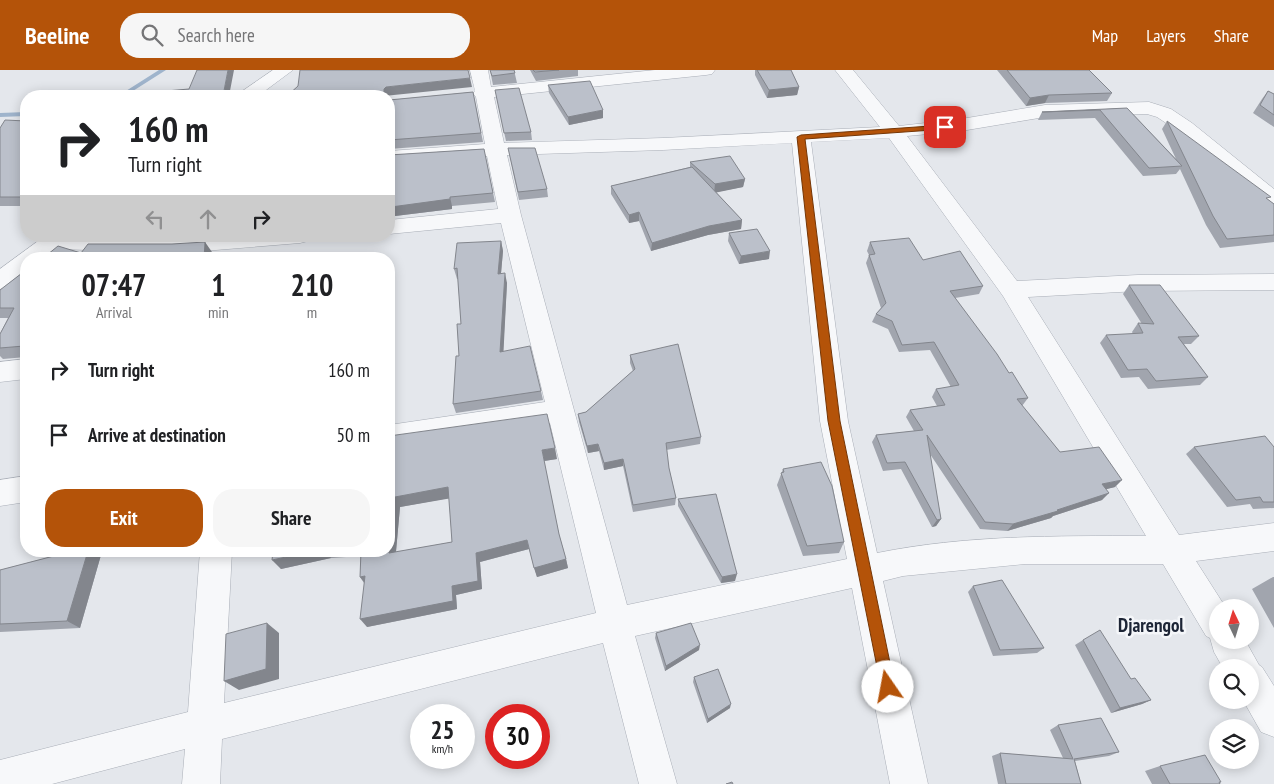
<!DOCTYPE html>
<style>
body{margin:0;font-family:"PT Sans Narrow",sans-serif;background:#f6f6f6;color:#202124;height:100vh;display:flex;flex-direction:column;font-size:19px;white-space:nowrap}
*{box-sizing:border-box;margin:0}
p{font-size:16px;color:#757577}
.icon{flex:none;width:28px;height:28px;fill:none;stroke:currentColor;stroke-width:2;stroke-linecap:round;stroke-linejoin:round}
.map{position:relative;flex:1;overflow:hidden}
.details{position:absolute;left:20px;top:182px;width:375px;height:305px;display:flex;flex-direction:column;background:#fff;border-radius:20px;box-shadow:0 2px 12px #0003}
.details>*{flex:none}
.top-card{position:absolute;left:20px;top:20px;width:375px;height:152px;border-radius:20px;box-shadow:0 2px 12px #0003;background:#fff;color:#202124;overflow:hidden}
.needle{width:32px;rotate:356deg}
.fabs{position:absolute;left:1209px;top:529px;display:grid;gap:10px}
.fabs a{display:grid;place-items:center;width:50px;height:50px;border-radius:50%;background:#fff;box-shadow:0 2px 12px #0003;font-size:25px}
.speed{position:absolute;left:410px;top:634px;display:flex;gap:10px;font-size:25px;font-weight:700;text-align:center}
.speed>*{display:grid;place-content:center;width:65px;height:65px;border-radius:50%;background:#fff;box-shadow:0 2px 12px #0003;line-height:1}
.speed small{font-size:12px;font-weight:400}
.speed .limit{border:8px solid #d22;background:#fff;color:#111}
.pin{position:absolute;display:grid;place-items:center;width:42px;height:42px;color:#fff;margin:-21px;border-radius:10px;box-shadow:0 2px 8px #0006}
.me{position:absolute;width:55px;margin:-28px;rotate:348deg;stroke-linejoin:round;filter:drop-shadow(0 0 4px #0008)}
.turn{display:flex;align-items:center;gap:18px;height:105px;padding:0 25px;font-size:22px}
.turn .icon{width:65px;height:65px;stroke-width:2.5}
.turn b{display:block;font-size:35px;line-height:42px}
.lanes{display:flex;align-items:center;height:48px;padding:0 25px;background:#0003;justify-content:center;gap:25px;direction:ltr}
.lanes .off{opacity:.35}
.eta{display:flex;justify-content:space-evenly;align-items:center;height:85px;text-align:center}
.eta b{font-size:30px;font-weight:700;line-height:35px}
.button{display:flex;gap:10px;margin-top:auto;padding:10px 25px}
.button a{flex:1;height:58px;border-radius:20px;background:#b45309;color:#fff;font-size:20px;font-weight:700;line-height:58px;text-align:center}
.button a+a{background:#f6f6f6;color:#202124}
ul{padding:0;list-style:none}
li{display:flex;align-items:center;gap:15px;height:65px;padding:0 25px}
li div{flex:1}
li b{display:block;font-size:19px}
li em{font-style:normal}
header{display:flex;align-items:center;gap:30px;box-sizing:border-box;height:70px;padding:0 25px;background:#b45309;color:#fff}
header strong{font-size:24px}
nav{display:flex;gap:28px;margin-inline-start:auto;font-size:18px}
.search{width:350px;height:45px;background:#f6f6f6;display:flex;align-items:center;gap:12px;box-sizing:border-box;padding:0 18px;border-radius:20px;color:#757577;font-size:19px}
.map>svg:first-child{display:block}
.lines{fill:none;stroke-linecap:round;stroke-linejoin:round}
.stream{fill:#9fb4cc;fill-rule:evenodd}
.minor-casing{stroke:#a9aeb7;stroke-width:1}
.minor{fill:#f7f8fa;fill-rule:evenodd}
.wall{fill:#a1a5ae;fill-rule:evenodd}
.shaded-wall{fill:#83868d}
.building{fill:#bbc0ca;stroke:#83868d;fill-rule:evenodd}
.route{fill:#b45309;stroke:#753606}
.labels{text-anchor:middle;stroke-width:5;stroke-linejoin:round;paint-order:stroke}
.near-quarter-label{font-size:19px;font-weight:bold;fill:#1d2536;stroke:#f4f6f9}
</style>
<header>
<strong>Beeline</strong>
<div class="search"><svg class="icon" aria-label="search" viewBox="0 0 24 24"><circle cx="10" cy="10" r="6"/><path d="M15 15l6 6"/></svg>Search here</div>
<nav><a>Map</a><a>Layers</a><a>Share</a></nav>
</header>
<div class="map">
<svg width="1274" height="714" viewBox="0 0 1274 714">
<rect width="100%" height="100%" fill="#e4e7ec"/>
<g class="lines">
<path class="stream" d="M 159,0 L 166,0 L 125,26 L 118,26 Z
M 26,42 L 26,46 L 0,47 L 0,43 Z"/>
<defs>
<path id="minor" d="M 273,0 L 293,0 L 258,26 L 238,26 L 241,22 Z
M 470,0 L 488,0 L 491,17 L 655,0 L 715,0 L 712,4 L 706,5 L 494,27 L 504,73 L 663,68 L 880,57 L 835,0 L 853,0 L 899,56 L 961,49 L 1045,35 L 1149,32 L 1171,39 L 1192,53 L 1274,119 L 1274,136 L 1267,135 L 1178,61 L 1157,47 L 1147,44 L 1045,47 L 961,61 L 907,66 L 1017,211 L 1138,205 L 1274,204 L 1274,220 L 1138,221 L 1028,227 L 1179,465 L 1274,453 L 1274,481 L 1196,491 L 1226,538 L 1218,538 L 1218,570 L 1245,570 L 1259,595 L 1262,597 L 1274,616 L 1274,667 L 1261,662 L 1243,630 L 1250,630 L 1250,598 L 1223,598 L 1214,582 L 1210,568 L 1206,566 L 1163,494 L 1025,494 L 903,506 L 883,511 L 928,714 L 890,714 L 852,518 L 635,566 L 677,714 L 639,714 L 603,573 L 222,669 L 220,714 L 182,714 L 185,679 L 52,714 L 0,714 L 0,690 L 188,642 L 200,481 L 232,481 L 224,633 L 596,543 L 550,353 L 389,377 L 389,355 L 545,332 L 501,153 L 389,164 L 389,150 L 498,139 L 487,86 L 389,93 L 389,81 L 485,74 L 476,27 L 473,23 L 475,21 ZM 889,68 L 1003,226 L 1146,466 C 1056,466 965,465 877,483 L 848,351 L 811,72 ZM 792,73 L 820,351 L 847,489 L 627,535 L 521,145 L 507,85 L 663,80 Z
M 45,166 L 179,169 L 209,166 L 311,166 L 308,171 L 300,173 L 179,183 L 57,179 L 45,189 L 26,189 L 26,203 L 8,217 L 0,219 L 0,199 Z
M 26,289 L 26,309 L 0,312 L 0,292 Z
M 26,406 L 26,432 L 0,436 L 0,410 Z"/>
</defs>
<use href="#minor" class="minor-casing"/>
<use href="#minor" class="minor"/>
</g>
<path class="wall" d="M 490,0 L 514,0 L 517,13 L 493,15 Z
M 530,0 L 578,0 L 578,6 L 536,11 Z
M 755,0 L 791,0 L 799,17 L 797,25 L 767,28 L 755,5 Z
M 997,0 L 1089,0 L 1112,23 L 1107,31 L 1045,33 L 1026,36 Z
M 548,15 L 603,48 L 569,55 L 549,23 Z
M 495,20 L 531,62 L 532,70 L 506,71 Z
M 1268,21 L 1274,24 L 1274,57 L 1253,43 L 1262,29 Z
M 473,22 L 483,72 L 389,79 L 389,80 L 389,30 Z
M 1127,38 L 1176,89 L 1162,59 L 1167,51 L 1274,134 L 1274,172 L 1220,178 L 1206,155 L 1180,99 L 1176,104 L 1143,106 L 1095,48 L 1038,50 L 1042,42 Z
M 26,51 L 26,136 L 0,136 L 0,58 Z
M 508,78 L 547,119 L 548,127 L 519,130 Z
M 484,79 L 495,132 L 452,136 L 452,139 L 395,146 L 393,141 L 389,141 L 389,85 Z
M 690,92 L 745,109 L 743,117 L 716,122 L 742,150 L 741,159 L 708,165 L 651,181 L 639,151 L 629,153 L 611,124 L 611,116 L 690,97 Z
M 729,163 L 769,189 L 739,194 L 728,171 Z
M 501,171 L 503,181 L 501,204 L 507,213 L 503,281 L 541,321 L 543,330 L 456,343 L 453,334 L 459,286 L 461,254 L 458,209 L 457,209 L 454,199 Z
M 870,172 L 923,190 L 983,216 L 979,224 L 955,228 L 1009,303 L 1028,328 L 1022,336 L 1060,382 L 1115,417 L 1106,419 L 1102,430 L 1053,446 L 1051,448 L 1007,461 L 980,459 L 930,384 L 941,449 L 936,456 L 932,457 L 901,399 L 883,401 L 872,372 L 876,365 L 914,361 L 906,347 L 910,340 L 937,336 L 932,327 L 936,319 L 951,317 L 930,280 L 899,282 L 888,259 L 872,252 L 876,244 L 881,238 L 866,193 L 869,185 L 867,181 Z
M 26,200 L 26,287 L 3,289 L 0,286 L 0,264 L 8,248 L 0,248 L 0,220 Z
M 1129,215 L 1199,266 L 1191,274 L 1184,274 L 1208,307 L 1200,315 L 1148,319 L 1139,307 L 1121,308 L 1100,273 L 1106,265 L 1133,264 L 1132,262 L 1138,253 L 1142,254 L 1123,224 Z
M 630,285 L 701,367 L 700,374 L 666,380 L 669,398 L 676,428 L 675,435 L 633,442 L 623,396 L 604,400 L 599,381 L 588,383 L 579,352 L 578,344 L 586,342 L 633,301 L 630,293 Z
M 389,366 L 557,389 L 544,391 L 559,464 L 566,489 L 568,498 L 537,507 L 529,479 L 480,492 L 482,519 L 456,525 L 457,539 L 367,557 L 364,513 L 360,507 L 361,486 L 331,488 L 281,499 L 273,481 L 389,481 ZM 449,428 L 452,472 L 396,482 L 400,437 Z
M 1194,377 L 1274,377 L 1274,438 L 1253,439 L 1250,434 L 1227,437 L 1186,384 Z
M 783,399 L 844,472 L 839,483 L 803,486 L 777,415 Z
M 678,429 L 735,511 L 721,513 L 678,436 Z
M 73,481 L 95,481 L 101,485 L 80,558 L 0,562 L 0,500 Z
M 1273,507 L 1274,507 L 1274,558 L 1252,519 Z
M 973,516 L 1044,578 L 1037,583 L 993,586 L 968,522 Z
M 656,563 L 699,580 L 665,601 L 655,568 Z
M 1083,570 L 1131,609 L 1151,630 L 1142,634 L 1111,643 L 1075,575 Z
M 694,607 L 730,638 L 707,653 L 693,612 Z
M 1058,655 L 1119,682 L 1109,686 L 1075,691 L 1081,714 L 998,714 L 992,686 L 1000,683 L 1063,688 L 1050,660 Z
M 1160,696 L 1221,712 L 1219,713 L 1220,714 L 1152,714 L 1145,701 Z"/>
<path class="shaded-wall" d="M 228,0 L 234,0 L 229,26 L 223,26 Z
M 470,8 L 472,17 L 384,26 L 384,19 L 386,17 Z
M 799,17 L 797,25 L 767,28 L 769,20 Z
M 1049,25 L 1045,33 L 1026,36 L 1030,28 Z
M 603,40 L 603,48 L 569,55 L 568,47 Z
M 745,109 L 743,117 L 714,123 L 715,114 Z
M 450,127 L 452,136 L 452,139 L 395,146 L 391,137 Z
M 639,142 L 639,151 L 629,153 L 629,145 Z
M 742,150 L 741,159 L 708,165 L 651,181 L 652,173 L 709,156 Z
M 501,171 L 503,181 L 500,214 L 498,204 Z
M 205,172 L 212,182 L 212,189 L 204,189 Z
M 770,181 L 769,189 L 739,194 L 741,186 Z
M 505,203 L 507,213 L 503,291 L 500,282 Z
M 598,374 L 599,381 L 588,383 L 587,376 Z
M 555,378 L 557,389 L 544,391 L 542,380 Z
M 623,389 L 623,396 L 604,400 L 604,393 Z
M 1122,410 L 1115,417 L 1095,422 L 1102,414 Z
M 448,417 L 452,428 L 400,437 L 395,492 L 389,483 L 395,427 Z
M 1109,423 L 1102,430 L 1053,446 L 1051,448 L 1007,461 L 1013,454 Z
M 941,449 L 936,456 L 932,457 L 937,450 Z
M 527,470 L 529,479 L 480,492 L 482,519 L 456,525 L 457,539 L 367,557 L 360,549 L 452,516 L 476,483 Z
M 88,481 L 95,481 L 101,485 L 80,558 L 67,551 Z
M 314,481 L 326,481 L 331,488 L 281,499 L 272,490 Z
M 566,489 L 568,498 L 537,507 L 534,498 Z
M 737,504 L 735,511 L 721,513 L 722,507 Z
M 365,506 L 367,516 L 360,507 Z
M 267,553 L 279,563 L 279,609 L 239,620 L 224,611 Z
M 700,575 L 699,580 L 665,601 L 666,596 Z
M 1151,630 L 1142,634 L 1111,643 L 1120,638 Z
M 731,634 L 730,638 L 707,653 L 708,649 Z"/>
<path class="building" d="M 197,0 L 228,0 L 223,26 L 141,26 L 143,23 L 189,19 Z
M 300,0 L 468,0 L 470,8 L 386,17 L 384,19 L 384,26 L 287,26 L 298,16 Z
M 490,0 L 514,0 L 515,3 L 492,6 Z
M 533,0 L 559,0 L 535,2 Z
M 757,0 L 791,0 L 799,17 L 769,20 Z
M 1007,0 L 1089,0 L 1112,23 L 1049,25 L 1030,28 Z
M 590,11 L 603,40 L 568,47 L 548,15 Z
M 519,18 L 531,62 L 504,63 L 495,20 Z
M 1268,21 L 1274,24 L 1274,45 L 1260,35 Z
M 473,22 L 481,63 L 389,70 L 389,30 Z
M 1127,38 L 1182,96 L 1149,98 L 1100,40 L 1042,42 Z
M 5,50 L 26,51 L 26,127 L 0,127 L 0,58 Z
M 1167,51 L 1271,127 L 1266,128 L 1274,134 L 1274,165 L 1227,169 L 1213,146 Z
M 508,78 L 535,78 L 547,119 L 518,122 Z
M 484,79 L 493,123 L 450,127 L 450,129 L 391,137 L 390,131 L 389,132 L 389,85 Z
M 730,86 L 745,109 L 715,114 L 690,92 Z
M 692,97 L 742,150 L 709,156 L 652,173 L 639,142 L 629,145 L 611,116 Z
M 757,159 L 770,181 L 741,186 L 729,163 Z
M 909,168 L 923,190 L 960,181 L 983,216 L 950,221 L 997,284 L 1009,303 L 1012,302 L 1028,328 L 1017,329 L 1060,382 L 1099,377 L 1122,410 L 1102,414 L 1109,423 L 1057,440 L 1058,441 L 1013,454 L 985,452 L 927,365 L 941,449 L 937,450 L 905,392 L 887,393 L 876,365 L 923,360 L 910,340 L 945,335 L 936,319 L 959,315 L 934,272 L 902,275 L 892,251 L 876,244 L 886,233 L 869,185 L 875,184 L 870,172 Z
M 501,171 L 498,204 L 505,203 L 500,282 L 530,276 L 541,321 L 453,334 L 456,286 L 459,286 L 457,254 L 461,254 L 457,198 L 454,199 L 457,173 Z
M 205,172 L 204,189 L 42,189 L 58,176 L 81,183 L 88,174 L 172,174 Z
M 26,200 L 26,272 L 24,276 L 0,278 L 0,264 L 14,238 L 0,238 L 0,220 Z
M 1129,215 L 1160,215 L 1199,266 L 1178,267 L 1208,307 L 1156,311 L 1147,299 L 1128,300 L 1106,265 L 1143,263 L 1138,253 L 1154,254 Z
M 678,274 L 701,367 L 666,373 L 669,398 L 676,428 L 633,435 L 623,389 L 604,393 L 598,374 L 587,376 L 578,344 L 586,342 L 635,299 L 630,285 Z
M 547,344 L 555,378 L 542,380 L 559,464 L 566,489 L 534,498 L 527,470 L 476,483 L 478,511 L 452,516 L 453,531 L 360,549 L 365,506 L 360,507 L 361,481 L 389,481 L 389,366 ZM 448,417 L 452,472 L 389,483 L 395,427 Z
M 1265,366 L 1274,377 L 1274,432 L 1263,432 L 1260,427 L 1236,430 L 1194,377 Z
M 821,392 L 832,416 L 844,472 L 807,476 L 781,403 L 784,402 L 783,399 Z
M 716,424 L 737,504 L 722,507 L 678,429 Z
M 73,481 L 88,481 L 67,551 L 0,554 L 0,500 Z
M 273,481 L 314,481 L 272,490 Z
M 1002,510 L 1044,578 L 1000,580 L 973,516 Z
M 267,553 L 266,599 L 224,611 L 226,564 Z
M 691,553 L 700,575 L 666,596 L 656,563 Z
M 1100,560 L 1131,609 L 1135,608 L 1151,630 L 1120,638 L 1083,570 Z
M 718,599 L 731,634 L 708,649 L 694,607 Z
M 1101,648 L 1119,682 L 1074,689 L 1081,714 L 1006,714 L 1000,683 L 1073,689 L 1058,655 Z
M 1205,685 L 1221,712 L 1219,712 L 1220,714 L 1170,714 L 1160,696 Z
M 732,712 L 733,714 L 726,714 Z"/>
<path class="route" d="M 945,55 L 949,57 L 947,59 L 805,69 L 840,351 L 895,617 L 893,622 L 888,624 L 883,622 L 881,617 L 828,351 L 797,67 L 801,65 Z"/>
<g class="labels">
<g class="near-quarter-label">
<text x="1151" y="562">Djarengol</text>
</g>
</g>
</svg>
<div class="fabs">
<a><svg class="needle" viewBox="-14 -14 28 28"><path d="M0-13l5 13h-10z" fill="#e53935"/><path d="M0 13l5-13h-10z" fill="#757577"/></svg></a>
<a><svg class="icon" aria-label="search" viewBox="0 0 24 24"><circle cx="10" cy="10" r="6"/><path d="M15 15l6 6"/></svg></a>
<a><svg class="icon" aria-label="layers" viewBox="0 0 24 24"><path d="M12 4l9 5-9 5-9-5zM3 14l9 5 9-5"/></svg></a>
</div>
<div class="speed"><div>25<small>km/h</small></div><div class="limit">30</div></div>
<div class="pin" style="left:945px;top:57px;background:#d93025"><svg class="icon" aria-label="arrive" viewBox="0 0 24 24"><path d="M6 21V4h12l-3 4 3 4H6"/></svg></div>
<svg class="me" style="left:888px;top:617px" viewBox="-20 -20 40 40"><circle r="19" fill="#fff"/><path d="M0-13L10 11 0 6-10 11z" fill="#b45309"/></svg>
<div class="top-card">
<div class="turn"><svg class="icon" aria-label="right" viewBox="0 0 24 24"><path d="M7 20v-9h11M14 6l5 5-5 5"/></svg><div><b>160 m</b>Turn right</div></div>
<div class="lanes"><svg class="icon off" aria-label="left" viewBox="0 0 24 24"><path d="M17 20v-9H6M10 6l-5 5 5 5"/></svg><svg class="icon off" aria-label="ahead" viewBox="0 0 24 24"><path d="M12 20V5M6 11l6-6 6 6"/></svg><svg class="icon" aria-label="right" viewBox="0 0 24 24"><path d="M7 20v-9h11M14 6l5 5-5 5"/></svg></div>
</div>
<section class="details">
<div class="eta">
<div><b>07:47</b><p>Arrival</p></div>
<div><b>1</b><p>min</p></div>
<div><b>210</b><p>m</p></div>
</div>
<ul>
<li><svg class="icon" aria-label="right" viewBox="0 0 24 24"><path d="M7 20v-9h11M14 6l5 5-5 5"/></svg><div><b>Turn right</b></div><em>160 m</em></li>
<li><svg class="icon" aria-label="arrive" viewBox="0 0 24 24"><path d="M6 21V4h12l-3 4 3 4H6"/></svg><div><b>Arrive at destination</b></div><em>50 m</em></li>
</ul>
<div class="button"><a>Exit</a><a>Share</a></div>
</section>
</div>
